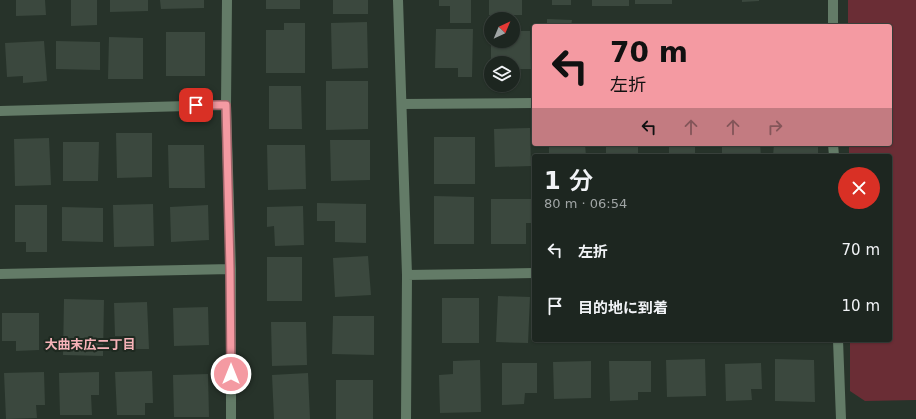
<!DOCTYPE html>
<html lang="ja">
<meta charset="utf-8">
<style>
body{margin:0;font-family:"DejaVu Sans","Noto Sans JP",sans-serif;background:#2a322d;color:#f1f3f6;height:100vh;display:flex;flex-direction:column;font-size:15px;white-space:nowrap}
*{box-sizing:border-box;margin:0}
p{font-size:13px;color:#a0a5a5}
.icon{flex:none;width:22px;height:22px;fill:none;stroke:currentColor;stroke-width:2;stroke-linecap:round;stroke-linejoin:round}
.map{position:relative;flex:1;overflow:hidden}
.panel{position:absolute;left:532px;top:154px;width:360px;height:188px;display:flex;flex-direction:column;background:#1d2620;border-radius:4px;box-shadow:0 1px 3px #0004,0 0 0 1px #3b433e}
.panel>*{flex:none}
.guide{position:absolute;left:532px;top:24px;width:360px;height:122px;border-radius:4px;box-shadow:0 1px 3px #0004,0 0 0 1px #3b433e;background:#f49aa2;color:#111;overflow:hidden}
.needle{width:26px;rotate:44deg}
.controls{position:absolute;left:484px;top:12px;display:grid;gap:8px}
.controls a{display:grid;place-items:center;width:36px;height:36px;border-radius:50%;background:#1d2620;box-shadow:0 1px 3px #0004,0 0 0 1px #3b433e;font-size:20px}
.pin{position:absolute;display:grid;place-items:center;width:34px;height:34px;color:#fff;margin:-17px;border-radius:8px;box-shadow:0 2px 6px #0006}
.me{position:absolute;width:44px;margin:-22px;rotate:0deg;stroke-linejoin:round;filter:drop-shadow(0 0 3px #0008)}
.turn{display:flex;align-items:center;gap:14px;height:84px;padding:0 12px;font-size:18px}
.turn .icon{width:52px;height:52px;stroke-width:2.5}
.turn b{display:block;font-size:28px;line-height:34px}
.lanes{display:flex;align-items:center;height:38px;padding:0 12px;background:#0003;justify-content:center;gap:20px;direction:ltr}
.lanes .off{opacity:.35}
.round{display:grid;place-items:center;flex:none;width:42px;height:42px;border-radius:21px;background:#2a322d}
.headline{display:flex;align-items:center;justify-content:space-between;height:68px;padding:0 12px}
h1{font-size:24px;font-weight:600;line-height:30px}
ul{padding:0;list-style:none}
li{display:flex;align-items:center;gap:12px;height:56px;padding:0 12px}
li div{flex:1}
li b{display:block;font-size:15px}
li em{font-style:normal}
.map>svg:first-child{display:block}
.green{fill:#6a2d35}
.building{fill:#3b483e}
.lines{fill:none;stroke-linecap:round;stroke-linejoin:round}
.minor{stroke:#637b67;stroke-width:10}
.route-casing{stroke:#9f6469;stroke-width:10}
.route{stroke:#f49aa2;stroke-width:7}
.labels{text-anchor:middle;stroke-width:4;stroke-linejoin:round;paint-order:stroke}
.neighbourhood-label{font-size:13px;font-weight:bold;fill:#f8b3b9;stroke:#1e2920}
</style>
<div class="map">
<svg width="916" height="419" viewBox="0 0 916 419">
<rect width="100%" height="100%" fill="#27332a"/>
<path class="green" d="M 848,0 L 916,0 L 916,400 L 865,401 L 850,391 L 850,340 L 890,340 L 890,156 L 849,156 L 849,144 L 890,144 L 890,26 L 848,26 Z"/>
<path class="building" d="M 16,0 L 45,0 L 46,15 L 16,16 Z
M 71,0 L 97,0 L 97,25 L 71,26 Z
M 110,0 L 148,0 L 148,11 L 110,12 Z
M 160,0 L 204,0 L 204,8 L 161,9 Z
M 266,0 L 300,0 L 300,9 L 266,9 Z
M 333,0 L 368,0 L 368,14 L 333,14 Z
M 439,0 L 471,0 L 471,23 L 450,23 L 450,6 L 439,6 Z
M 489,0 L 522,0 L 522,15 L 489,15 Z
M 552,0 L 571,0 L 571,5 L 552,5 Z
M 592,0 L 629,0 L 629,6 L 592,6 Z
M 635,0 L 672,0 L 672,4 L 635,4 Z
M 742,0 L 759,0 L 759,1 L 742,2 Z
M 547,19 L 572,20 L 571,26 L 547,26 Z
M 367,22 L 368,68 L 332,69 L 331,23 Z
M 284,23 L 305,23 L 305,73 L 266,73 L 266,30 L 284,30 Z
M 436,29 L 473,29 L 472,77 L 458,77 L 458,68 L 435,68 Z
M 513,31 L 530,31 L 531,69 L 513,69 L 513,63 L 491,63 L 491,41 L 513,41 Z
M 166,32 L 205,32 L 205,76 L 166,76 Z
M 109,37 L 143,38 L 143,79 L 108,79 Z
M 44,41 L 47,81 L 23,83 L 23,76 L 7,77 L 5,43 Z
M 56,41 L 100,42 L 100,70 L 56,69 Z
M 326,81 L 368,81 L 368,129 L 326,130 Z
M 269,86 L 301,86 L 302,129 L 269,129 Z
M 530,128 L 531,166 L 495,167 L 494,129 Z
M 116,133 L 152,133 L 152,177 L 117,178 Z
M 434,137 L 475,137 L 475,184 L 434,184 Z
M 49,138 L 51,185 L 15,186 L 14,139 Z
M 330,140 L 370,140 L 370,180 L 331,181 Z
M 63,142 L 99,142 L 98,181 L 63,181 Z
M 549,144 L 585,144 L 586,156 L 549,156 Z
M 606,144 L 638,144 L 638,156 L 606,156 Z
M 669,144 L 695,144 L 695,156 L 669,156 Z
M 722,144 L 760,144 L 761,156 L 722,156 Z
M 774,144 L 818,144 L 818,156 L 773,156 Z
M 168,145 L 204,145 L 205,188 L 169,188 Z
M 267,145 L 305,145 L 306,189 L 268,190 Z
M 434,196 L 474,197 L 474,244 L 434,244 Z
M 491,199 L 534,199 L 534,223 L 526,223 L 526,244 L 491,244 Z
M 317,203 L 366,204 L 366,243 L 335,242 L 335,221 L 317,221 Z
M 153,204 L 154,246 L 114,247 L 113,205 Z
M 15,205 L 47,205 L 47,252 L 26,252 L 26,242 L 15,242 Z
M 208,205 L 209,240 L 171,242 L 170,207 Z
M 303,206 L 304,245 L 275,246 L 274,226 L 267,227 L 267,207 Z
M 62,207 L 103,208 L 103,242 L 62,241 Z
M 368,256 L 371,295 L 335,297 L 333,258 Z
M 267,257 L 302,257 L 302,301 L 267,301 Z
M 498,296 L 530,297 L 528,343 L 496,342 Z
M 442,298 L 479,298 L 479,343 L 442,343 Z
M 64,299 L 104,300 L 103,356 L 63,355 Z
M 147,302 L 149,349 L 128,349 L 128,336 L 115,336 L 114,303 Z
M 208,307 L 209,345 L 174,346 L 173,308 Z
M 2,313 L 39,313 L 39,350 L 16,351 L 16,341 L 2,341 Z
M 333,316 L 374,316 L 374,355 L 332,354 Z
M 271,322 L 306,322 L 307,365 L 272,366 Z
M 705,359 L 706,396 L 667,397 L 666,360 Z
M 775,359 L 814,360 L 815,402 L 775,401 Z
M 480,360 L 481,412 L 440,413 L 439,375 L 453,374 L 453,361 Z
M 591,361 L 591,398 L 554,399 L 553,362 Z
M 609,361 L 651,361 L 651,392 L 638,392 L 638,400 L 610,401 Z
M 502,363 L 537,363 L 537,393 L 525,393 L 524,404 L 502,405 Z
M 761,363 L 762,389 L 751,389 L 752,400 L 726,401 L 725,364 Z
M 152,371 L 153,403 L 145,403 L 145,415 L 117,415 L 115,372 Z
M 44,372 L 45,405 L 36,405 L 37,418 L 6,419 L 4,373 Z
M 99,372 L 99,395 L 91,395 L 92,415 L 60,415 L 59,373 Z
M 308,373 L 310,419 L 274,419 L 272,375 Z
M 208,374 L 209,417 L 174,417 L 173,375 Z
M 336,380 L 373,380 L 373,419 L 336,419 Z"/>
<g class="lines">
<path class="minor" d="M 227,0 L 226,105 L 231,269 L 231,419
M 398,0 L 407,275 L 406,419
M 833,26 L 833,0
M 402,104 L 534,103
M 0,111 L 226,105
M 833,144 L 834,156
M 0,274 L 231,269
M 407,275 L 534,273
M 838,340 L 841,419"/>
</g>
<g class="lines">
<defs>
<path id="route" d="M 196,105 L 226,105 L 230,269 L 231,374"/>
</defs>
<use href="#route" class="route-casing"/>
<use href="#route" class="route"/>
</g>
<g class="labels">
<g class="neighbourhood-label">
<text x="90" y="349">大曲末広二丁目</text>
</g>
</g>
</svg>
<div class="controls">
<a><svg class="needle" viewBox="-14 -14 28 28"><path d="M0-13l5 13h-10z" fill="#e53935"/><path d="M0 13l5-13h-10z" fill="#a0a5a5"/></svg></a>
<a><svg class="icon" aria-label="layers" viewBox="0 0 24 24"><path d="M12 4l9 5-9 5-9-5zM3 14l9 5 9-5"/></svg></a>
</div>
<div class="pin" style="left:196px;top:105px;background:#d93025"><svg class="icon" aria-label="arrive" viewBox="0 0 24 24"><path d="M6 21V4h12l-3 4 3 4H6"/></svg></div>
<svg class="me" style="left:231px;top:374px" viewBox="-20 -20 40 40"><circle r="17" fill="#f49aa2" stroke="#fff" stroke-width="3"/><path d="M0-11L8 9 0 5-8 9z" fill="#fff"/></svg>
<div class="guide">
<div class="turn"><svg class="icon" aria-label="left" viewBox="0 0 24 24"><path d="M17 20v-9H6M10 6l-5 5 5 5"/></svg><div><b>70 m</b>左折</div></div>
<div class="lanes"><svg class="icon" aria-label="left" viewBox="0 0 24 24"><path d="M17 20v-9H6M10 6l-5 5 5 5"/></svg><svg class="icon off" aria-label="ahead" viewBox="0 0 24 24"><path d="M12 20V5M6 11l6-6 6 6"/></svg><svg class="icon off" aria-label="ahead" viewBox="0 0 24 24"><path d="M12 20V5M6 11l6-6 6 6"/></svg><svg class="icon off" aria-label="right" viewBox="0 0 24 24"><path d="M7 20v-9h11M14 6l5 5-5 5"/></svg></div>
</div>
<section class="panel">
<div class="headline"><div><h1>1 分</h1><p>80 m · 06:54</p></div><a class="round" style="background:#d93025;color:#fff"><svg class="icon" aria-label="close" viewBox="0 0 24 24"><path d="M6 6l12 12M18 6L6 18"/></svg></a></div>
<ul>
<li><svg class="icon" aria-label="left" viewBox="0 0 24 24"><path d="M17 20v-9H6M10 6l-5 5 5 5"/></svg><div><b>左折</b></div><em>70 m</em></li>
<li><svg class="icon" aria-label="arrive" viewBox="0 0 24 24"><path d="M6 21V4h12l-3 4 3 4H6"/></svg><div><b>目的地に到着</b></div><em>10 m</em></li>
</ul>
</section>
</div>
